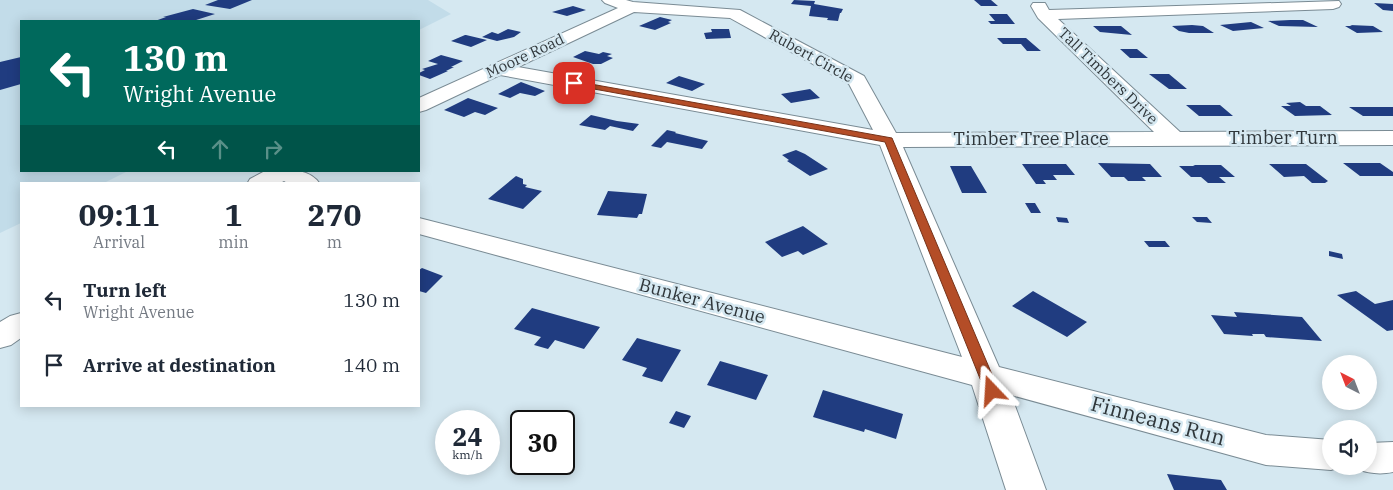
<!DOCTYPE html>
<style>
body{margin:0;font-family:"IBM Plex Serif",serif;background:#f6f6f7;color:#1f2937;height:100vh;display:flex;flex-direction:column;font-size:19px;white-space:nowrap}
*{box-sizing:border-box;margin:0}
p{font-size:16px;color:#747a83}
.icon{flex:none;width:28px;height:28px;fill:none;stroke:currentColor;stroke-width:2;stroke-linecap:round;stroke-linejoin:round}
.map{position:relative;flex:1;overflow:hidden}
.panel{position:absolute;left:20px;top:182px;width:400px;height:225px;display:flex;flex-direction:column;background:#fff;border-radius:0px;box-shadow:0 2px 12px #0003}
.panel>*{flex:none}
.guide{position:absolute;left:20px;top:20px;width:400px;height:152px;border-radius:0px;box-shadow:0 2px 12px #0003;background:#00695c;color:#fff;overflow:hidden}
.needle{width:32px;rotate:318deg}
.fabs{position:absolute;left:1322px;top:355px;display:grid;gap:10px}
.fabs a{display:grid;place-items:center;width:55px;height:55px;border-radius:50%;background:#fff;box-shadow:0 2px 12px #0003;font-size:25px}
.speed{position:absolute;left:435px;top:410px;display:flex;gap:10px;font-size:25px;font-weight:700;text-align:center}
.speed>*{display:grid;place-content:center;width:65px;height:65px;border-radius:50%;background:#fff;box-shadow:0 2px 12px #0003;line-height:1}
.speed small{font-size:12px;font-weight:400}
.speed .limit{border:2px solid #111;border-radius:8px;background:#fff;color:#111}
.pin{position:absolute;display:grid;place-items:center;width:42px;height:42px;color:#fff;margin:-21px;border-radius:10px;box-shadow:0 2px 8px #0006}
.me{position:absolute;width:55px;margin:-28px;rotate:340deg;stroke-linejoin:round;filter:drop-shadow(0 0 4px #0008)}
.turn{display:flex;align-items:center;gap:18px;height:105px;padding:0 20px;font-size:22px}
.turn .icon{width:65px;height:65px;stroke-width:2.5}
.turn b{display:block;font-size:35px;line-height:42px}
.lanes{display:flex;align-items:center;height:48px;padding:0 20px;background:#0003;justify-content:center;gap:25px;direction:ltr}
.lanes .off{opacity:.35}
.eta{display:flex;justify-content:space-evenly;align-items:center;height:85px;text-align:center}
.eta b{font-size:30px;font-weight:700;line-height:35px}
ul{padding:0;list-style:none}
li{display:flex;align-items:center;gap:15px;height:65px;padding:0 20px}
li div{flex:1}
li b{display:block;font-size:19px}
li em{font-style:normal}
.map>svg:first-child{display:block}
.built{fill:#c2dce9}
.building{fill:#203c80}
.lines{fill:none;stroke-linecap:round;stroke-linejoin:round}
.minor-casing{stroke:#7a8b94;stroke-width:2}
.minor{fill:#fff;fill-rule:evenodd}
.route{fill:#b44d27;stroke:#753219}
.labels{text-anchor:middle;stroke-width:5;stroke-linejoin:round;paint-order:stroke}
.far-street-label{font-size:15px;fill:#2f363a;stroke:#d5e8f1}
.street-label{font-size:18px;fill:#2f363a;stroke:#d5e8f1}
.near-street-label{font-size:21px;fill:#2f363a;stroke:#d5e8f1}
</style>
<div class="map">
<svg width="1393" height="490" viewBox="0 0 1393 490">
<rect width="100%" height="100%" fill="#d5e8f1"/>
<path class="built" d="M 0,0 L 428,0 L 451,14 L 419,30 L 419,21 L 21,21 L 21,171 L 128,171 L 102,184 L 21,184 L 21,223 L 0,233 Z"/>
<path class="building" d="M 218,0 L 252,0 L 230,9 L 205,5 Z
M 794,0 L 815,1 L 814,4 L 843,9 L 841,13 L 832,13 L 840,13 L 838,21 L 827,20 L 828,18 L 809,16 L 811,6 L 791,4 Z
M 974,0 L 991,0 L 998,6 L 981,6 Z
M 1374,3 L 1393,4 L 1393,11 L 1383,10 Z
M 573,6 L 586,10 L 567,16 L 552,12 Z
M 193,9 L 215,14 L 193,21 L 155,21 L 166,17 L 163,17 Z
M 989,14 L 1007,14 L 1015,24 L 991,24 L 988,21 L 995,21 Z
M 660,17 L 672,20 L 668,22 L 671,23 L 655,30 L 639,26 Z
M 1290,20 L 1303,20 L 1318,27 L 1279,26 L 1268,21 Z
M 1251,22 L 1264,28 L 1233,31 L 1220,25 Z
M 1192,25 L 1203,26 L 1214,33 L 1189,33 L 1179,31 L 1172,26 Z
M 1350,25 L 1373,26 L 1383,32 L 1357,33 L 1345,26 L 1352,26 Z
M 1093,26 L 1121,26 L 1132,35 L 1100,32 Z
M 508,29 L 521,32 L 514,37 L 497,41 L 482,37 L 492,32 L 498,34 Z
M 711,29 L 729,29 L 731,38 L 706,39 L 704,33 L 712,32 Z
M 465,35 L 466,35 L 487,40 L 471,47 L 451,41 Z
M 997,38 L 1026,38 L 1041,51 L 1027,51 L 1021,44 L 1003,44 Z
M 1120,49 L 1137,49 L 1148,58 L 1130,58 Z
M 585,51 L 599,54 L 603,52 L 612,54 L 607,56 L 613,58 L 601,64 L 593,64 L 573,57 Z
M 441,55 L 463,61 L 451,67 L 454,67 L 446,71 L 448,71 L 430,79 L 419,75 L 419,73 L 425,70 L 422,69 L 438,64 L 428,61 Z
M 21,57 L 21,84 L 0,90 L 0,62 Z
M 1149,74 L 1169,74 L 1187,89 L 1169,89 Z
M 679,76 L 705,84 L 692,91 L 666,83 Z
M 521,82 L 545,91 L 535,96 L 520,93 L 510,98 L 498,94 Z
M 810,89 L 820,98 L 791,103 L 781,94 Z
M 468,98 L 498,108 L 485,115 L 475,112 L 464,117 L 444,110 Z
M 1300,102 L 1306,106 L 1320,106 L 1332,115 L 1295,116 L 1281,106 L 1291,106 L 1286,103 Z
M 1186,105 L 1220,105 L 1233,116 L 1199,116 Z
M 1349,107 L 1393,107 L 1393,116 L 1363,116 Z
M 591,115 L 617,121 L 639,124 L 633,131 L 610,126 L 605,130 L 579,125 Z
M 667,130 L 676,132 L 675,133 L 708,141 L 702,149 L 667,142 L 661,148 L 651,146 Z
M 796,150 L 805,154 L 828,169 L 810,176 L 787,161 L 789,160 L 782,155 Z
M 1098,163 L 1150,164 L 1162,177 L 1142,177 L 1146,181 L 1128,181 L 1124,177 L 1111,177 Z
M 1343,163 L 1380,163 L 1393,172 L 1393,176 L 1360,176 Z
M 1022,164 L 1066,164 L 1075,175 L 1053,175 L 1057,180 L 1043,180 L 1046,184 L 1036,184 Z
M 1269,164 L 1306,164 L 1328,181 L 1325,183 L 1312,183 L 1304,176 L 1284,177 Z
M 1193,165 L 1221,165 L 1235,177 L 1219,177 L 1226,183 L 1208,183 L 1201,177 L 1191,177 L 1179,166 L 1195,166 Z
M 950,166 L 971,166 L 987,193 L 962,193 Z
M 516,176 L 523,179 L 523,184 L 527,185 L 525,187 L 542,191 L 523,209 L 488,199 Z
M 608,191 L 647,194 L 642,214 L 639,214 L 637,218 L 597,215 Z
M 1025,203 L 1035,203 L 1041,213 L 1031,213 Z
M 1056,217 L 1067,218 L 1069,223 L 1058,222 Z
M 1192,217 L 1207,217 L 1212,223 L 1197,222 Z
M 803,226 L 828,244 L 803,255 L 798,251 L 782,257 L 765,242 Z
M 1144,241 L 1165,241 L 1170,247 L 1149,247 Z
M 1329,251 L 1342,254 L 1343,259 L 1329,256 Z
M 422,268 L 443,276 L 426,293 L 419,291 L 419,270 Z
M 1033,291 L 1066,310 L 1087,322 L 1067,337 L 1012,306 Z
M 1356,291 L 1375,304 L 1393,300 L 1393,330 L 1387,331 L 1337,295 Z
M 532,308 L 575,320 L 600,327 L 584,349 L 555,340 L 548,349 L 534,345 L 541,337 L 514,329 Z
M 1234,312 L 1302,317 L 1322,341 L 1266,337 L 1264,334 L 1252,334 L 1253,336 L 1224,334 L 1211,315 L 1237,317 Z
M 637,338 L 681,350 L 662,382 L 642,376 L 647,368 L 622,360 Z
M 720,361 L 768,375 L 756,400 L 707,385 Z
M 823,390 L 903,414 L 896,439 L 865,429 L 864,432 L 813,417 Z
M 676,411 L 691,416 L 684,428 L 669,423 Z
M 1167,474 L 1221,480 L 1227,490 L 1174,490 Z"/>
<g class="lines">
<defs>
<path id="minor" d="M 602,0 L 626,0 L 633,2 L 740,10 L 864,76 L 896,133 L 1154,132 L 1038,18 L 1031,6 L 1033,3 L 1045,3 L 1049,10 L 1339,1 L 1341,4 L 1339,7 L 1333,9 L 1058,19 L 1180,132 L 1393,131 L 1393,145 L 903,147 L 999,367 L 1266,435 L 1331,440 L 1331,466 L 1343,466 L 1331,470 L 1266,465 L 1011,395 L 1046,490 L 1006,490 L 972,385 L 419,234 L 419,218 L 962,357 L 880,145 L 500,75 L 426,110 L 419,112 L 419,98 L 618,8 L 605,3 ZM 634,12 L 730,18 L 849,84 L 873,130 L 518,67 Z
M 265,171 C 284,171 308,166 320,184 L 289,184 L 284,181 L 278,184 L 247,184 L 250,179 Z
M 21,313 L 21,338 L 11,345 L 0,348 L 0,322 L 10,316 Z
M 1393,442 L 1393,472 C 1379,475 1369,473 1356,469 L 1354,466 L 1369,466 L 1369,443 Z"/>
</defs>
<use href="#minor" class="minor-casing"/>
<use href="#minor" class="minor"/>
</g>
<path class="route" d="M 574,81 L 892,138 L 999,391 L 997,395 L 992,397 L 987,395 L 985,391 L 885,142 L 572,85 L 572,82 Z"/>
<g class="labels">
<g class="far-street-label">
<text transform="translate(525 56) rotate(-25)" y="5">Moore Road</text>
<text transform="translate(811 56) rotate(29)" y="5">Rubert Circle</text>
<text transform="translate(1108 76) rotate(44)" y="5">Tall Timbers Drive</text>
</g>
<g class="street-label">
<text x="1283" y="144">Timber Turn</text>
<text x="1031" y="145">Timber Tree Place</text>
<text transform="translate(702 301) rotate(15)" y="6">Bunker Avenue</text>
</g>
<g class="near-street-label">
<text transform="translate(1158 421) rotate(15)" y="7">Finneans Run</text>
</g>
</g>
</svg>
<div class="fabs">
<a><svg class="needle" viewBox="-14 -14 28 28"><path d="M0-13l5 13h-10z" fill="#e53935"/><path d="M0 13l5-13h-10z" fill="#747a83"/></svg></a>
<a><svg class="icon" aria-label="sound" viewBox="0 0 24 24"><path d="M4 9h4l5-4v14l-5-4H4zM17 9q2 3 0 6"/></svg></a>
</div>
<div class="speed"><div>24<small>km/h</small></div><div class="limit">30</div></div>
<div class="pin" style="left:574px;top:83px;background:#d93025"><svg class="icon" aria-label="arrive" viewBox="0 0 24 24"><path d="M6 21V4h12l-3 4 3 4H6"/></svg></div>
<svg class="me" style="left:992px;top:391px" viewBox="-20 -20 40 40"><path d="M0-17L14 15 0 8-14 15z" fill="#b44d27" stroke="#fff" stroke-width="4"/></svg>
<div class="guide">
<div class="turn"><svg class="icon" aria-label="left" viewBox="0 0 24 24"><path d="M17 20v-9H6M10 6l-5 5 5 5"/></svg><div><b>130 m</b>Wright Avenue</div></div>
<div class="lanes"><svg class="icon" aria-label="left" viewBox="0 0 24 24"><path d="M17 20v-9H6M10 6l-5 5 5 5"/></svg><svg class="icon off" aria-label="ahead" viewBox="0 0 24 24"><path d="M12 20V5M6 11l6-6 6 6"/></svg><svg class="icon off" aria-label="right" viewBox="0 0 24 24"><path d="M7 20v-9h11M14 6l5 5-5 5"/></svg></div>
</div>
<section class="panel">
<div class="eta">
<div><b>09:11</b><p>Arrival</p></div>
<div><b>1</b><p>min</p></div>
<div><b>270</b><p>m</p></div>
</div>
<ul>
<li><svg class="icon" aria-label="left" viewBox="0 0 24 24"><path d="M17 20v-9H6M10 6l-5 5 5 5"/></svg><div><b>Turn left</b><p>Wright Avenue</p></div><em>130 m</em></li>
<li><svg class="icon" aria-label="arrive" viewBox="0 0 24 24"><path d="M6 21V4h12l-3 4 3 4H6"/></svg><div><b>Arrive at destination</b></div><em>140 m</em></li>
</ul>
</section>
</div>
